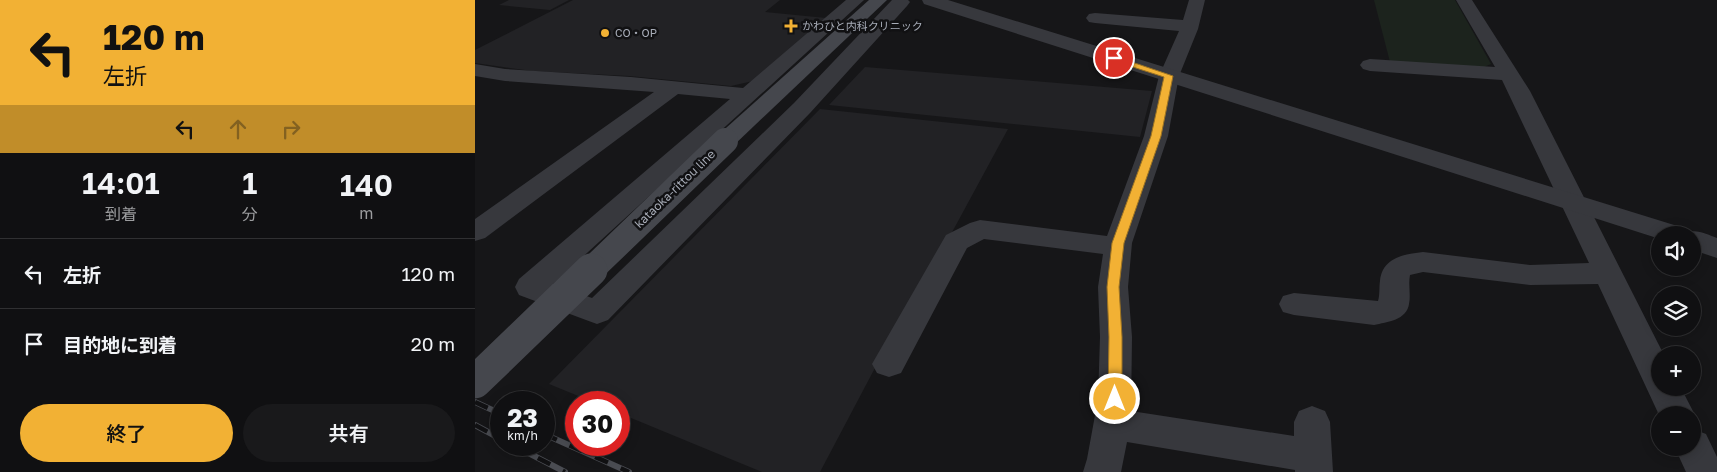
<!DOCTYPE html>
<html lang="ja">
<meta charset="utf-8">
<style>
body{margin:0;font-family:"Golos Text","Noto Sans JP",sans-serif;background:#19191b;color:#f1f3f6;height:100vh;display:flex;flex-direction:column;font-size:19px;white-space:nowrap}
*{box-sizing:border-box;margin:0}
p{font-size:16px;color:#9c9d9f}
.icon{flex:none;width:28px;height:28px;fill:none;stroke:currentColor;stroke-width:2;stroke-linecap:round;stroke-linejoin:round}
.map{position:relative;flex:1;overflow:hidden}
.details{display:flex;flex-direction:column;background:#101012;width:475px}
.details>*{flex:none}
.top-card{background:#f2b134;color:#111;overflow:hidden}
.controls{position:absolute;left:1176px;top:226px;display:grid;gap:10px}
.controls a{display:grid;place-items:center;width:50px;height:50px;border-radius:50%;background:#101012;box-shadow:0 2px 12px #0003,0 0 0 1px #303032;font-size:25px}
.speed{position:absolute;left:15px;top:391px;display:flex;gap:10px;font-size:25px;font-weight:700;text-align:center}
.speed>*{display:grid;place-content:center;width:65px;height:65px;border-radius:50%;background:#101012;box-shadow:0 2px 12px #0003,0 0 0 1px #303032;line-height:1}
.speed small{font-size:12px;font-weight:400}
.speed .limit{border:8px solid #d22;background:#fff;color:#111}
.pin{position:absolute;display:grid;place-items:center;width:42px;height:42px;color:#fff;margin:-21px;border:2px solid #fff;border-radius:50%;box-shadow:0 1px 5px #0007}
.me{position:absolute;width:55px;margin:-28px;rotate:0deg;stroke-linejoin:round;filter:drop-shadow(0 0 4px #0008)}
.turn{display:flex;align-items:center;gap:18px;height:105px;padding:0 20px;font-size:22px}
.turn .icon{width:65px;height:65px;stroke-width:2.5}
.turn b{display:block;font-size:35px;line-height:42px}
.lanes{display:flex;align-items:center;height:48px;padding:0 20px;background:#0003;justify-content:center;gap:25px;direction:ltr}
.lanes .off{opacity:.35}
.eta{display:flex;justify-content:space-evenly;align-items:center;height:85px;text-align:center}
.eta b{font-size:30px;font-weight:600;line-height:35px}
.button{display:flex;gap:10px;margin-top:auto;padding:10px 20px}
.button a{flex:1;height:58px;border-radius:30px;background:#f2b134;color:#111;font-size:20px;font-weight:600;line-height:58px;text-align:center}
.button a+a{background:#19191b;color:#f1f3f6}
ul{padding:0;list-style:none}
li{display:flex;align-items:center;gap:15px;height:70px;padding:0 20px;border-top:1px solid #303032}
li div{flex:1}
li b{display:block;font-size:19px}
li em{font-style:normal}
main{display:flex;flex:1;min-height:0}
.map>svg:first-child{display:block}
.built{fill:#222225}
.green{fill:#1c231d}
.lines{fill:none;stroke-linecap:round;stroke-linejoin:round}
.minor{fill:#37383d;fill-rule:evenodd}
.tertiary{fill:#37383d;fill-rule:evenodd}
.secondary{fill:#45474d;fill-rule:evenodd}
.rail-casing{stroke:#4a4c52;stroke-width:6}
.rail{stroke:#111113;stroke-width:4.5;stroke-dasharray:14;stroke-linecap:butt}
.secondary-bridge-far1{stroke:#45474d;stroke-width:26}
.secondary-bridge{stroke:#45474d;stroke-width:33}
.route{fill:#f2b134;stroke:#9d7322}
.poi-dot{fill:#f2b134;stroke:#111113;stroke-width:2}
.labels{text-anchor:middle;stroke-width:5;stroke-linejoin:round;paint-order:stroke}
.far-poi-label{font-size:11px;fill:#a8adb8;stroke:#111113;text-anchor:start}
.street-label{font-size:12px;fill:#a8adb8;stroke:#111113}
</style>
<main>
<section class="details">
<div class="top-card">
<div class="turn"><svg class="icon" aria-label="left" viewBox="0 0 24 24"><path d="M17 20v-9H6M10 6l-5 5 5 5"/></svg><div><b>120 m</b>左折</div></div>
<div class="lanes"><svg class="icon" aria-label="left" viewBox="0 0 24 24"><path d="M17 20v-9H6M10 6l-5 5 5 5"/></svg><svg class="icon off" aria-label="ahead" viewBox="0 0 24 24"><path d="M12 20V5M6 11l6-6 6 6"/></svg><svg class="icon off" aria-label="right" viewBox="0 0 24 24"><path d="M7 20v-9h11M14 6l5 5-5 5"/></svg></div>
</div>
<div class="eta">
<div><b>14:01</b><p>到着</p></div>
<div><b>1</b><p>分</p></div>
<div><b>140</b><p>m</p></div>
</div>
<ul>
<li><svg class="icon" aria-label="left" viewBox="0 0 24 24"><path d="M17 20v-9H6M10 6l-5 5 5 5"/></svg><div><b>左折</b></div><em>120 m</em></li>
<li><svg class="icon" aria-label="arrive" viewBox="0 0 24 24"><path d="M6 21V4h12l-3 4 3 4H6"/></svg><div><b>目的地に到着</b></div><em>20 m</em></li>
</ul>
<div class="button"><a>終了</a><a>共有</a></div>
</section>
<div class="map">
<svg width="1242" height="472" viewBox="0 0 1242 472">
<rect width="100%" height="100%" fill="#161618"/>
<path class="built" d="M 34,0 L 94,0 L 75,10 L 24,5 Z
M 98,0 L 305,0 L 290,12 L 351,18 L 278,81 L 256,86 L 154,76 L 57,71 L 0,63 L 0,50 Z
M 390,67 L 523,78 L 677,91 L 665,137 L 354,105 Z
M 345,109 L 533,129 L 462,260 L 401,366 L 345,472 L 287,472 L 144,413 L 144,402 L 118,402 L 74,384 Z"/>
<path class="green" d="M 899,0 L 980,0 L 1016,64 L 1009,67 L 915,62 Z"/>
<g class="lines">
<path class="minor" d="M 371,0 L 389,0 L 78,284 L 117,298 L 319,103 L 417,0 L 433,0 L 435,2 L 432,6 L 335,113 L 133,320 L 122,324 L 111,320 L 44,295 L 40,287 L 44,279 L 255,99 L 203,94 L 10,238 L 0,241 L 0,219 L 179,92 L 30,81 L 0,76 L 0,64 L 30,69 L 156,77 L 268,88 Z
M 714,0 L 730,0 L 723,29 L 704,76 L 693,136 L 657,243 L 653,287 L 657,337 L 656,411 L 819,436 L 819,422 L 824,411 L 837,406 L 850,411 L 855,422 L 858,472 L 820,472 L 820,470 L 652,442 L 646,472 L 608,472 L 612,459 L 623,399 L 625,337 L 623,287 L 628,254 L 509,239 L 492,248 L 426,373 L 414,377 L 402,373 L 397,364 L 471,235 L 495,223 L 505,220 L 632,236 L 669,136 L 684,76 L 704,31 L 620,23 L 614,22 L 611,18 L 614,14 L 620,13 L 708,20 Z
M 981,0 L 997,0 L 1055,91 L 1189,355 L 1185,355 L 1185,388 L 1206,388 L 1220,415 L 1218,420 L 1218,415 L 1185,415 L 1185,417 L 1123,284 L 1055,285 L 948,272 L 935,275 C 933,285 936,294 934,304 C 932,320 912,322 899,325 L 819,315 L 808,312 L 804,304 L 808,296 L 819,293 L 903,301 C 905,295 904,287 905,281 C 907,258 929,254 948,252 L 1055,265 L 1114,263 L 1027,80 L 895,71 L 888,69 L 885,65 L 888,61 L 895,59 L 1020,67 Z
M 1218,429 L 1231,434 L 1242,457 L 1242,472 L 1211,472 L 1200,448 L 1218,448 Z"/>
<path class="tertiary" d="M 447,0 L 473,0 L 1212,229 L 1214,232 C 1222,229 1234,235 1242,238 L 1242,258 L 1218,250 L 1218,235 L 1185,235 L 1185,239 L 449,4 Z"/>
<path class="secondary" d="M 394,0 L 412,0 L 258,146 L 250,148 L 242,146 L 238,141 L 242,136 Z"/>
<defs>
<path id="rail" d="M 0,402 L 26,414
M 0,425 L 26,439
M 69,434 L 154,472
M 38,445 L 90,472"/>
</defs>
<use href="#rail" class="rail-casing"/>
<use href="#rail" class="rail"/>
<path class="secondary-bridge-far1" d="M 114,272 L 250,141"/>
<path class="secondary-bridge" d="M 0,382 L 116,270"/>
</g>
<path class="route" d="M 636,57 L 642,57 L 698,76 L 686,136 L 649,243 L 644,287 L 647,337 L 647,399 L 645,403 L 640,405 L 635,403 L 633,399 L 634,337 L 632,287 L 637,243 L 676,136 L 689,77 L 636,60 Z"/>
<g class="poi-dot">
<path d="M313.5 18.5h5v5h5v5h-5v5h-5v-5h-5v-5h5z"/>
<circle cx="130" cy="33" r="5"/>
</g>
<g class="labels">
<g class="far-poi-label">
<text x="327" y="30">かわひと内科クリニック</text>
<text x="140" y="37">CO・OP</text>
</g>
<g class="street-label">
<text transform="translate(200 189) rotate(-44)" y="4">kataoka-rittou line</text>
</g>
</g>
</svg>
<div class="controls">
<a><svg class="icon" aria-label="sound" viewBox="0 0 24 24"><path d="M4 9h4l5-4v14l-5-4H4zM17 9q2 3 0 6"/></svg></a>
<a><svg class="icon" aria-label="layers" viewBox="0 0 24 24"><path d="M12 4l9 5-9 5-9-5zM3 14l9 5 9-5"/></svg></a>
<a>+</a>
<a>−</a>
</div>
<div class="speed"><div>23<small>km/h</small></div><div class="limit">30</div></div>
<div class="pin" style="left:639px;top:58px;background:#d93025"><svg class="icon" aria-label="arrive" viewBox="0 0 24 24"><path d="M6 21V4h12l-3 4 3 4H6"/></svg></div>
<svg class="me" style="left:640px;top:399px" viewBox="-20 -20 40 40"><circle r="17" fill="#f2b134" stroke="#fff" stroke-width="3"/><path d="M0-11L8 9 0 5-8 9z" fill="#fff"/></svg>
</div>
</main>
